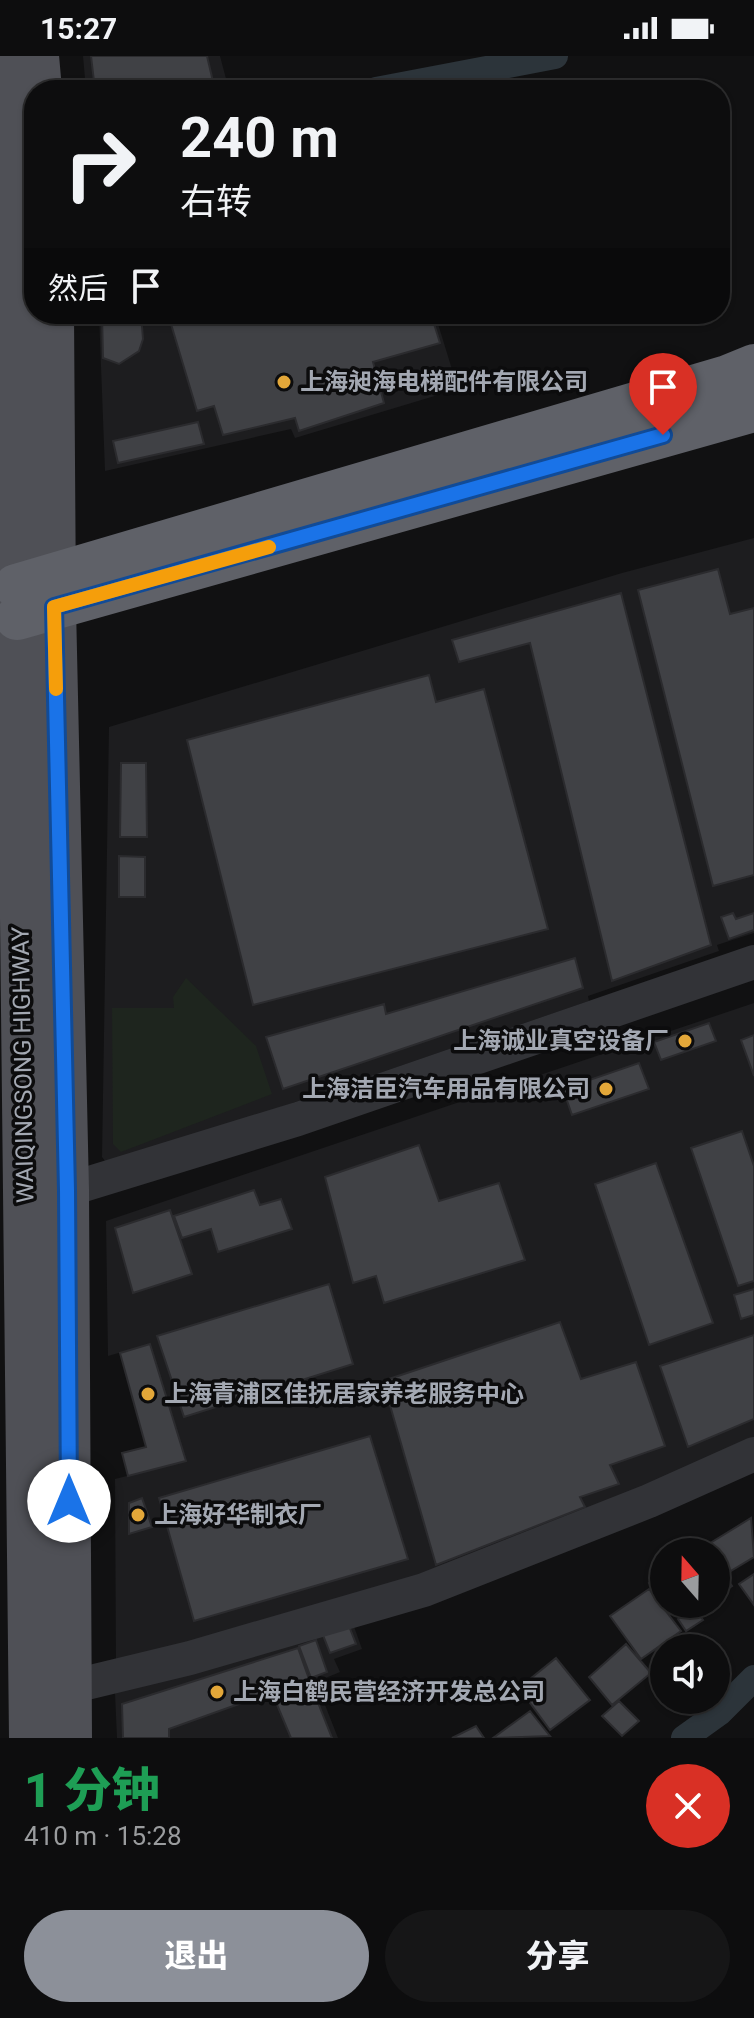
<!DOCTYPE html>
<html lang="zh">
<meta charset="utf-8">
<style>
body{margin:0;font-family:Roboto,"Noto Sans SC",sans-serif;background:#161617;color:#f1f3f6;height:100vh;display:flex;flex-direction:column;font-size:30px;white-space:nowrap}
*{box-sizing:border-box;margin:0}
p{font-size:26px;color:#9a9c9e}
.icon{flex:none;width:44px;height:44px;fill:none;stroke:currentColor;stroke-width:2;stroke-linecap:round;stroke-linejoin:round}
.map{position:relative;height:1682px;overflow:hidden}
.details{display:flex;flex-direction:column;background:#0d0d0e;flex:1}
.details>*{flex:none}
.banner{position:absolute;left:24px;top:24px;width:706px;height:244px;border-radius:32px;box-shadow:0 2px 6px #0004,0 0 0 2px #2d2d2e;background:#0d0d0e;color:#f1f3f6;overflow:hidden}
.needle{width:52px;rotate:340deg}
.fabs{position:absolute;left:650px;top:1482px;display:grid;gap:16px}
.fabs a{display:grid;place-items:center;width:80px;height:80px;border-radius:50%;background:#0d0d0e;box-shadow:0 2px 6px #0004,0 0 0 2px #2d2d2e;font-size:40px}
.pin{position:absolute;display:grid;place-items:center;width:68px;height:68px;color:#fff;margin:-82px -34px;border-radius:50% 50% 50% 0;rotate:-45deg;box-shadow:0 0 8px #0007}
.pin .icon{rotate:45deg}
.me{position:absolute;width:88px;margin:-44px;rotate:0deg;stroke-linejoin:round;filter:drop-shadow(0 0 6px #0008)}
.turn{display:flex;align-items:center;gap:28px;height:168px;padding:0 24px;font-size:36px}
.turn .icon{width:104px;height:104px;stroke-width:2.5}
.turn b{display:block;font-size:56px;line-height:68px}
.then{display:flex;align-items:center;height:76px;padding:0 24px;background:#0003;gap:16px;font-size:30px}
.round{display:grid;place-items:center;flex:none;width:84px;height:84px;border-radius:42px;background:#161617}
.headline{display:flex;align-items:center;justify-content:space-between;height:136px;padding:0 24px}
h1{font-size:48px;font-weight:800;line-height:60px;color:#1e9e55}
.cta{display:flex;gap:16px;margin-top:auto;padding:16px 24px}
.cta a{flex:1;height:92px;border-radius:48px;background:#8c9099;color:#fff;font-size:32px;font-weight:800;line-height:92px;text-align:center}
.cta a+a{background:#161617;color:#f1f3f6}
.status{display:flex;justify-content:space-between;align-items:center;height:56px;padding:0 40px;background:#0d0d0e;direction:ltr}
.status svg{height:22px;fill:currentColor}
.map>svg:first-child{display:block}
.built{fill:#1d1d1f}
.green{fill:#1e251e}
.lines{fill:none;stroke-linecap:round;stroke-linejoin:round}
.canal{stroke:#2c343a;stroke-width:26}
.building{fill:#404145;stroke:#2b2b2e;stroke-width:2}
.minor{stroke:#323337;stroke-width:34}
.major{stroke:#4f5056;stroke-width:44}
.highway{stroke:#5f6168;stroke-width:44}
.route-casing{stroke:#114b97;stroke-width:20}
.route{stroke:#1a73e8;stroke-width:14}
.slow{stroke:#f59e0b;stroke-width:14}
.poi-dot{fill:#e3a739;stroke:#0c0c0d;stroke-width:3}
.labels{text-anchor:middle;stroke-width:7;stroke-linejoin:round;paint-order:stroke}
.poi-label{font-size:24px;font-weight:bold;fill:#a3a8b2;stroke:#0c0c0d;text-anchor:start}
.street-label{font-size:24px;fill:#a3a8b2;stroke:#0c0c0d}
</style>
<div class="status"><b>15:27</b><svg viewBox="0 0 49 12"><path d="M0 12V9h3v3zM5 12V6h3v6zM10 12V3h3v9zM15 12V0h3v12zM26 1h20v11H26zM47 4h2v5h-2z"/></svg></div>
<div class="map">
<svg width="754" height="1682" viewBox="0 0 754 1682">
<rect width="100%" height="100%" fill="#111112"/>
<path class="built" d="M 83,0 L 220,0 L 229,34 L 86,34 Z
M 99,258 L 435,258 L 458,333 L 295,382 L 291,373 L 105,415 Z
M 754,482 L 754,877 L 717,889 L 719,895 L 588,940 L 589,945 L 109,1110 L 102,1101 L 109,671 L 622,517 Z
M 754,947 L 754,1387 L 424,1519 L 116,1611 L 115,1423 L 186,1405 L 150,1288 L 108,1300 L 106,1165 Z
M 351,1562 L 362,1593 L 334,1603 L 340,1616 L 316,1626 L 338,1682 L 117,1682 L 115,1637 Z"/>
<path class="green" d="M 186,922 L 256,990 L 272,1038 L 121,1096 L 113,1088 L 112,952 L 174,952 L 173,941 Z"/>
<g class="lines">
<path class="canal" d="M 376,34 L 555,0
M 684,1682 L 719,1657 L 754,1622"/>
</g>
<path class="building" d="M 91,0 L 207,0 L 215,34 L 95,34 Z
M 102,258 L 141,258 L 143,283 L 139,295 L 119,308 L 103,302 Z
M 168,258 L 431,258 L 440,287 L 373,306 L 384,347 L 299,375 L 295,362 L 223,379 L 214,350 L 197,355 Z
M 198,366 L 204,388 L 118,407 L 113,385 Z
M 718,513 L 730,558 L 754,552 L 754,819 L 713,830 L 638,534 Z
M 621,537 L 711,889 L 612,925 L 530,587 L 459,606 L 452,584 Z
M 429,619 L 436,646 L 484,633 L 548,873 L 253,949 L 187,684 Z
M 121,707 L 146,707 L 147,781 L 120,781 Z
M 119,800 L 145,801 L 145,841 L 119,841 Z
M 733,857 L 736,863 L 754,857 L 754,874 L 729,883 L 721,861 Z
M 575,902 L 583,932 L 283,1033 L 266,981 L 384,948 L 386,958 Z
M 709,967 L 716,985 L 661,1004 L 654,986 Z
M 754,979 L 754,1020 L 741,984 Z
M 639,1007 L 649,1033 L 572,1059 L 563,1033 Z
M 742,1075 L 754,1110 L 754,1225 L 738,1230 L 691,1092 Z
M 419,1089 L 439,1145 L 499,1127 L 525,1204 L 384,1247 L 376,1220 L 353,1227 L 325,1121 Z
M 656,1107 L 713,1267 L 649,1289 L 595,1128 Z
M 254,1134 L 260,1149 L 281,1143 L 292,1173 L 218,1196 L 211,1173 L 182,1182 L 174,1160 Z
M 170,1154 L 192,1218 L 133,1237 L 115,1172 Z
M 329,1228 L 353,1308 L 184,1361 L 157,1280 Z
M 754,1233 L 754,1259 L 741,1263 L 734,1239 Z
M 560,1266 L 581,1323 L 636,1306 L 665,1390 L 610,1409 L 619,1428 L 580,1441 L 585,1451 L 436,1509 L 383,1325 Z
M 754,1279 L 754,1363 L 688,1391 L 660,1310 Z
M 150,1288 L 186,1405 L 128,1420 L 122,1397 L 146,1391 L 120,1297 Z
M 370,1380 L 408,1503 L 194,1565 L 159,1442 Z
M 142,1442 L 152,1471 L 129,1478 L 129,1447 Z
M 751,1462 L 754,1501 L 724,1519 L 716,1505 L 716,1496 L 711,1496 L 707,1489 Z
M 716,1507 L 732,1530 L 716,1541 Z
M 664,1517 L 664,1548 L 686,1548 L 669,1559 L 649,1527 Z
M 754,1518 L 754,1549 L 739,1528 Z
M 649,1533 L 681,1575 L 641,1603 L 610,1560 Z
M 695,1553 L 703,1564 L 686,1575 L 678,1563 Z
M 349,1570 L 356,1588 L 330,1597 L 323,1579 Z
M 316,1584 L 327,1616 L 311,1622 L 299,1590 Z
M 626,1588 L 651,1617 L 612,1649 L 589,1621 Z
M 298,1592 L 309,1623 L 169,1673 L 169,1682 L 123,1682 L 122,1648 Z
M 556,1602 L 590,1644 L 550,1674 L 519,1632 Z
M 311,1629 L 332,1682 L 291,1682 L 275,1644 Z
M 619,1645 L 639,1665 L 622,1680 L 602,1660 Z
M 530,1655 L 550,1680 L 493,1682 Z
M 476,1670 L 484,1682 L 452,1682 Z"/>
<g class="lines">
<path class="minor" d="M 67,1134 L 298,1063 L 754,906
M 70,1631 L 190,1602 L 424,1534 L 649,1445 L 754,1398"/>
<path class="major" d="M 4,0 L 15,225 L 31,1682
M 37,0 L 40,34
M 52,258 L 54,551 L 67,1134 L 70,1682"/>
<path class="highway" d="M 16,530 L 727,321 L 754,310
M 17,562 L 754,354"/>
</g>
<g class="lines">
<defs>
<path id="route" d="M 69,1445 L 67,1134 L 54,551 L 663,379"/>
</defs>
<use href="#route" class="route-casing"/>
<use href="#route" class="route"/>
<path class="slow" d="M 56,633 L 54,551 L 269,491"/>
</g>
<g class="poi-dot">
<circle cx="284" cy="326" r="8"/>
<circle cx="685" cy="985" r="8"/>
<circle cx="606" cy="1033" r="8"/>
<circle cx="148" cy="1338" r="8"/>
<circle cx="138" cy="1459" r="8"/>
<circle cx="217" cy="1636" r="8"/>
</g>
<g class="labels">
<g class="poi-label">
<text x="300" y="334">上海昶海电梯配件有限公司</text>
<text x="669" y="993" text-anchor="end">上海诚业真空设备厂</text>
<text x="590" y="1041" text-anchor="end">上海洁臣汽车用品有限公司</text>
<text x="164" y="1346">上海青浦区佳抚居家养老服务中心</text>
<text x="154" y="1467">上海好华制衣厂</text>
<text x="233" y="1644">上海白鹤民营经济开发总公司</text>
</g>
<g class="street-label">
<text transform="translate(23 1009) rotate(-91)" y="8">WAIQINGSONG HIGHWAY</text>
</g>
</g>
</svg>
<div class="fabs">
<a><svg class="needle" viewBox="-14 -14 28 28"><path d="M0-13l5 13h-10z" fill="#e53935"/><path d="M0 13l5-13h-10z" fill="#9a9c9e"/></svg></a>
<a><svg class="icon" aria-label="sound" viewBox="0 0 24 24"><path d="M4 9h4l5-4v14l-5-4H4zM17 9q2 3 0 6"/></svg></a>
</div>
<div class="pin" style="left:663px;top:379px;background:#d93025"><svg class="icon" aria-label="arrive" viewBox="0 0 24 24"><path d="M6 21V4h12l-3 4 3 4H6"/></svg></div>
<svg class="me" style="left:69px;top:1445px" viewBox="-20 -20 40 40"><circle r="19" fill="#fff"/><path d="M0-13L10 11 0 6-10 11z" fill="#1a73e8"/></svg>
<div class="banner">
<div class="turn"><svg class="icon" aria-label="right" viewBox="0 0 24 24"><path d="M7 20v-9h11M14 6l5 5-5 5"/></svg><div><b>240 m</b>右转</div></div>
<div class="then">然后<svg class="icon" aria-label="arrive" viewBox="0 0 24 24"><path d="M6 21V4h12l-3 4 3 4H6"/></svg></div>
</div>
</div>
<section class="details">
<div class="headline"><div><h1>1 分钟</h1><p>410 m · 15:28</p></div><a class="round" style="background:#d93025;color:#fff"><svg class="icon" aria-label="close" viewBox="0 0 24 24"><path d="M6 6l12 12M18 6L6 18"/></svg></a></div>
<div class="cta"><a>退出</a><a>分享</a></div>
</section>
